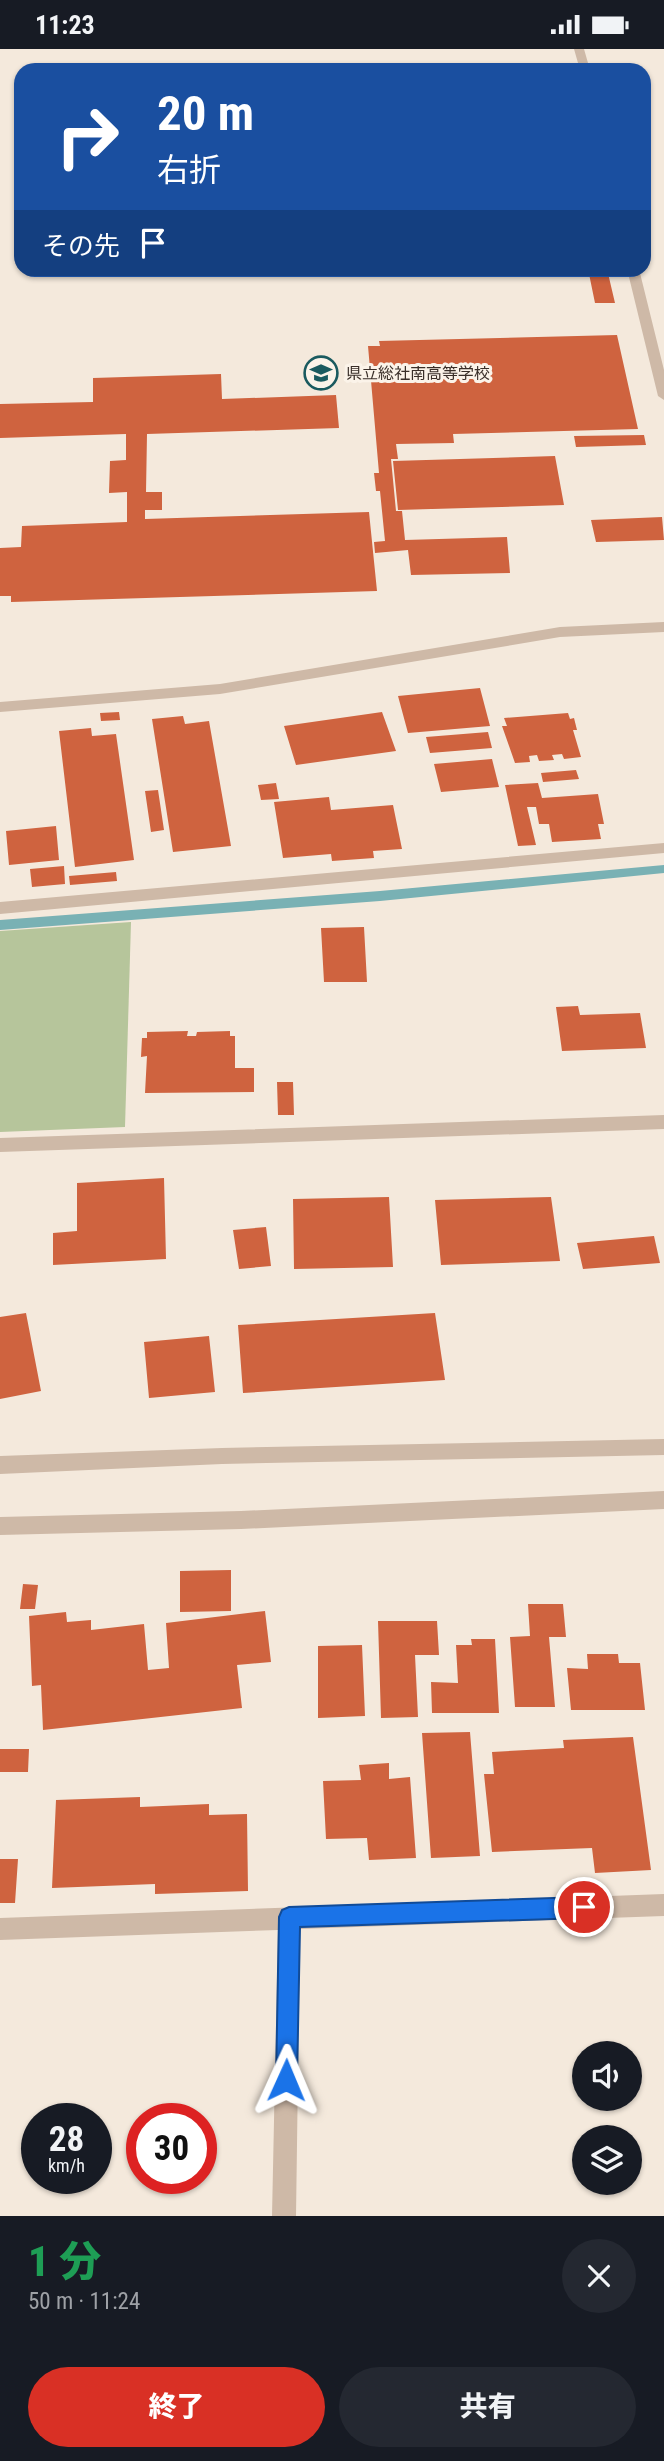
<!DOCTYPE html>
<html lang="ja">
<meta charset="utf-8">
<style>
body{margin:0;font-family:"Roboto Condensed","Noto Sans JP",sans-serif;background:#242831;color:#f1f3f6;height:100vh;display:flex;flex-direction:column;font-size:26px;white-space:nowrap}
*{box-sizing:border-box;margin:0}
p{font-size:23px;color:#9ea1a6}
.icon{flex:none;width:38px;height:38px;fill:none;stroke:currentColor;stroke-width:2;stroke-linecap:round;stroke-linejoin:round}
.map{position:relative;height:2167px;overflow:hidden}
.drawer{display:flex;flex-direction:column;background:#171b24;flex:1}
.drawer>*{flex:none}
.hud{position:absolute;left:14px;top:14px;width:637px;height:214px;border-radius:21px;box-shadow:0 2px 5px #0004;background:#1a4fa0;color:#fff;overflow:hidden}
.fabs{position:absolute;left:572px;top:1992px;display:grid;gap:14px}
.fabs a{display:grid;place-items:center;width:70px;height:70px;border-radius:50%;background:#171b24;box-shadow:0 2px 5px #0004;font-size:35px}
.speed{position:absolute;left:21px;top:2054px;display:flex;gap:14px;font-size:35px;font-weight:700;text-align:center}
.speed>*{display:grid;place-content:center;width:91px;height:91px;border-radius:50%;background:#171b24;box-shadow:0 2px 5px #0004;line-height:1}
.speed small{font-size:18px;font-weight:400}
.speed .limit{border:10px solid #d22;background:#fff;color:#111}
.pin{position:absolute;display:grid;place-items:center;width:60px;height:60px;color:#fff;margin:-30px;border:4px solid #fff;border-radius:50%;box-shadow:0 2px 7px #0007}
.me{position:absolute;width:77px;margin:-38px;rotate:1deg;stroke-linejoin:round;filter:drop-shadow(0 0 5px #0008)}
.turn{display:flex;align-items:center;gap:24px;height:147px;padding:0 28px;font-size:32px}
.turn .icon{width:91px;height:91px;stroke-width:2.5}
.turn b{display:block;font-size:49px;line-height:60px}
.then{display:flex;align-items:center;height:66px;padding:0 28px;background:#0003;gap:14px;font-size:26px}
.round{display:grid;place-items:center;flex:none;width:74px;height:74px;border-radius:37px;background:#242831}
.overview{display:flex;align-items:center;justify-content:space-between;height:119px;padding:0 28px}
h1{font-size:42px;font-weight:800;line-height:52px;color:#1e9e55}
.action{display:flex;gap:14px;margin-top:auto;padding:14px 28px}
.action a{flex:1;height:80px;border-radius:42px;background:#d93025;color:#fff;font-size:28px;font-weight:800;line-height:80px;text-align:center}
.action a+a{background:#242831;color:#f1f3f6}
.status{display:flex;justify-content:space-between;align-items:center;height:49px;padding:0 35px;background:#171b24;direction:ltr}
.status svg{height:19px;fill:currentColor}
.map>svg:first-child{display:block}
.green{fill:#b6c59b}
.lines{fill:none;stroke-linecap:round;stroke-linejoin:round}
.stream{fill:#79b1b4;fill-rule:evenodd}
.building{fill:#cf633f}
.minor{fill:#ceb9a7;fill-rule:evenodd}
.route{fill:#1a73e8;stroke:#114b97;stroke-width:2}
.labels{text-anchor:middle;stroke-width:6;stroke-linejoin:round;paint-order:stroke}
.far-poi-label{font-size:16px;fill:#392e28;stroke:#fbf3e9;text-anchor:start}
</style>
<div class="status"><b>11:23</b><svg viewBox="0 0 49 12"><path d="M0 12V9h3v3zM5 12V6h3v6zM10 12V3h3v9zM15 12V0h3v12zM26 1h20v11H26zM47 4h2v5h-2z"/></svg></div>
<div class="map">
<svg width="664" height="2167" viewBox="0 0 664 2167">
<rect width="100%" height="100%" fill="#f4e9dc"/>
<path class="green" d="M 131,873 L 125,1078 L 0,1083 L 0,882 Z"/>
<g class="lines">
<path class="stream" d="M 664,816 L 664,824 L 380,852 L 0,881 L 0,871 L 380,842 Z"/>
</g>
<path class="building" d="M 588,220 L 607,220 L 615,254 L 595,254 Z
M 617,286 L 638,380 L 453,385 L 454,394 L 396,395 L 398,410 L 391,410 L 396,462 L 402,462 L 405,491 L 507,488 L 510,524 L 411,526 L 408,501 L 375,504 L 374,493 L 385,492 L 380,442 L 376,442 L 374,424 L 379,424 L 368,297 L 380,297 L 379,292 Z
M 221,325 L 222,350 L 336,346 L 339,379 L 147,385 L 146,443 L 162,443 L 162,461 L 145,461 L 145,470 L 369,463 L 377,542 L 11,553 L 11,547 L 0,547 L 0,499 L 21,498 L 22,477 L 127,473 L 127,443 L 109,444 L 110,412 L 126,411 L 126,385 L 0,389 L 0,355 L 93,353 L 93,329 Z
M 644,386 L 646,396 L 576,398 L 574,387 Z
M 555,407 L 564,456 L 398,461 L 393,412 Z
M 662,468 L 664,491 L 596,493 L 591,471 Z
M 480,639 L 490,677 L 408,684 L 398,647 Z
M 119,663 L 120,671 L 101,672 L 100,664 Z
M 382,663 L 396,702 L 296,716 L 284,677 Z
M 568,664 L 570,670 L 574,669 L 577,681 L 573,681 L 581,708 L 564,710 L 562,705 L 552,706 L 554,711 L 539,712 L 537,706 L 529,707 L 530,713 L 515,714 L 502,677 L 507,677 L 504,669 Z
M 183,667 L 185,675 L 209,672 L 231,797 L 173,803 L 152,670 Z
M 91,679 L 92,687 L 116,685 L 134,811 L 75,818 L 59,682 Z
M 488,683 L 492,699 L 430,704 L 426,688 Z
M 492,710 L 499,738 L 441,743 L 434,715 Z
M 576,721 L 579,730 L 543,733 L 541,724 Z
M 276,734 L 279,750 L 261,751 L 258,736 Z
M 538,734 L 542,749 L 598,745 L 604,775 L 598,775 L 601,790 L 552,793 L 549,775 L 539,775 L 536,758 L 527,758 L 536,796 L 518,797 L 505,736 Z
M 158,741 L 164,781 L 151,783 L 145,742 Z
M 329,748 L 331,761 L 393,756 L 402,800 L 373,802 L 374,809 L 332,812 L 331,805 L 283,809 L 274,753 Z
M 56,777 L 59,811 L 9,816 L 6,782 Z
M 64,817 L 65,835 L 32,838 L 30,820 Z
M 116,823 L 117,832 L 70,836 L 69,827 Z
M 364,878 L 367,933 L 324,933 L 321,879 Z
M 578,957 L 580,966 L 640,964 L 646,999 L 562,1002 L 556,958 Z
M 188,982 L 187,987 L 196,987 L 197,983 L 230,982 L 230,987 L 235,987 L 235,1019 L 254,1019 L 254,1043 L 145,1044 L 147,1007 L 141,1008 L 142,989 L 147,989 L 147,983 Z
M 277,1033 L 293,1033 L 294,1066 L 278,1066 Z
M 164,1129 L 166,1210 L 53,1216 L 53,1184 L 77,1182 L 77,1134 Z
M 389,1148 L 393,1218 L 294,1220 L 293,1150 Z
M 551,1148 L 560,1212 L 441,1216 L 435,1151 Z
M 266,1178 L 271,1217 L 239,1220 L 233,1181 Z
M 654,1187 L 660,1214 L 583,1220 L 577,1194 Z
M 26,1264 L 41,1342 L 0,1350 L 0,1268 Z
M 435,1264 L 445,1331 L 243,1344 L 238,1276 Z
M 209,1287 L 215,1343 L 149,1349 L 144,1293 Z
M 231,1521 L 231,1562 L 180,1563 L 180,1522 Z
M 23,1535 L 38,1536 L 35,1560 L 20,1560 Z
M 528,1555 L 563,1555 L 566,1588 L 549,1588 L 555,1658 L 515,1658 L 510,1588 L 530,1587 Z
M 265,1562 L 271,1613 L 237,1616 L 242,1659 L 43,1681 L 41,1636 L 32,1637 L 29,1567 L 66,1563 L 67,1573 L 91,1571 L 91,1581 L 144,1575 L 148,1621 L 169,1619 L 166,1574 Z
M 378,1572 L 437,1572 L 439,1606 L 415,1606 L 418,1668 L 381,1669 Z
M 471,1590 L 495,1590 L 499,1664 L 432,1664 L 431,1633 L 458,1634 L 456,1596 L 472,1596 Z
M 362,1596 L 365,1667 L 318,1669 L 318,1597 Z
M 587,1605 L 618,1605 L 619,1614 L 640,1614 L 645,1661 L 571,1661 L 567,1619 L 588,1620 Z
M 470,1683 L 480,1807 L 431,1809 L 422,1684 Z
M 633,1688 L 651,1821 L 595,1824 L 592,1799 L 492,1803 L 484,1725 L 494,1725 L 492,1703 L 564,1699 L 563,1691 Z
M 0,1700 L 29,1700 L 28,1723 L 0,1723 Z
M 389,1714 L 389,1730 L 410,1728 L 416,1809 L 369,1811 L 367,1789 L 326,1790 L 323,1732 L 361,1731 L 359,1716 Z
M 140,1748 L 140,1758 L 209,1755 L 209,1766 L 247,1765 L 248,1842 L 155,1845 L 155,1835 L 52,1839 L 56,1751 Z
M 0,1810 L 18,1810 L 15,1854 L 0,1854 Z"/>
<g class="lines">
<path class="minor" d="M 574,0 L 584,0 L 590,21 L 580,21 Z
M 627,220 L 639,220 L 664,321 L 664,351 L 658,347 Z
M 664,573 L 664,583 L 560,588 L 220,645 L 0,663 L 0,653 L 220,635 L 560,578 Z
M 664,794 L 664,804 L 0,865 L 0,853 Z
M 664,1066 L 664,1080 L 0,1103 L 0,1089 Z
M 664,1390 L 664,1406 L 222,1415 L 0,1425 L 0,1407 L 222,1399 Z
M 664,1442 L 664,1460 L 241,1480 L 0,1486 L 0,1468 L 241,1462 Z
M 664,1845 L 664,1867 L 300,1880 L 296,2167 L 272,2167 L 278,1881 L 0,1891 L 0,1869 Z"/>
</g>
<path class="route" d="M 584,1848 L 591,1851 L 594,1858 L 591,1866 L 584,1869 L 300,1878 L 297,2031 L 294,2039 L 286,2042 L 279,2039 L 276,2031 L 279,1868 L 282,1861 L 289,1858 Z"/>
<defs>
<symbol id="school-ring" viewBox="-11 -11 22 22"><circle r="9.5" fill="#fbf3e9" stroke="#1a5a5f" stroke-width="1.5"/><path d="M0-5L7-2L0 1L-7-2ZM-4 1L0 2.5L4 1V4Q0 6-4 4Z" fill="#1a5a5f"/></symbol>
</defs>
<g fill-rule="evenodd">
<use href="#school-ring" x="302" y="305" width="38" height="38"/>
</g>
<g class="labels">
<g class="far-poi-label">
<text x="346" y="330">県立総社南高等学校</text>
</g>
</g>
</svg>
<div class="fabs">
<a><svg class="icon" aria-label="sound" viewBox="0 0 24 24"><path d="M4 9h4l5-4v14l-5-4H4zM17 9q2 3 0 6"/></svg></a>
<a><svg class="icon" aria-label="layers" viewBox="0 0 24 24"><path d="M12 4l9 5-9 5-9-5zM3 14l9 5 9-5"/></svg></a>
</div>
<div class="speed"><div>28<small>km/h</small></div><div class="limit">30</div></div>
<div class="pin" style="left:584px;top:1858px;background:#d93025"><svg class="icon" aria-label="arrive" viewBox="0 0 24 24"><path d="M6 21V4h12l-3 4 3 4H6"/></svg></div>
<svg class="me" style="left:286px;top:2031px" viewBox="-20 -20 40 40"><path d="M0-17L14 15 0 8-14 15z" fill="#1a73e8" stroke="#fff" stroke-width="4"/></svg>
<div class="hud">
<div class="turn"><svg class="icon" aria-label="right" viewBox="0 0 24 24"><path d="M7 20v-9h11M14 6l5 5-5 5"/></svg><div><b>20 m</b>右折</div></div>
<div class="then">その先<svg class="icon" aria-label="arrive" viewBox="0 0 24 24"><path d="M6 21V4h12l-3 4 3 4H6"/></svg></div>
</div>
</div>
<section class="drawer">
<div class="overview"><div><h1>1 分</h1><p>50 m · 11:24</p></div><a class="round"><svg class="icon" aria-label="close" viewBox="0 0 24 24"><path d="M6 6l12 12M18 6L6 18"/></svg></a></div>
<div class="action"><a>終了</a><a>共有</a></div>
</section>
